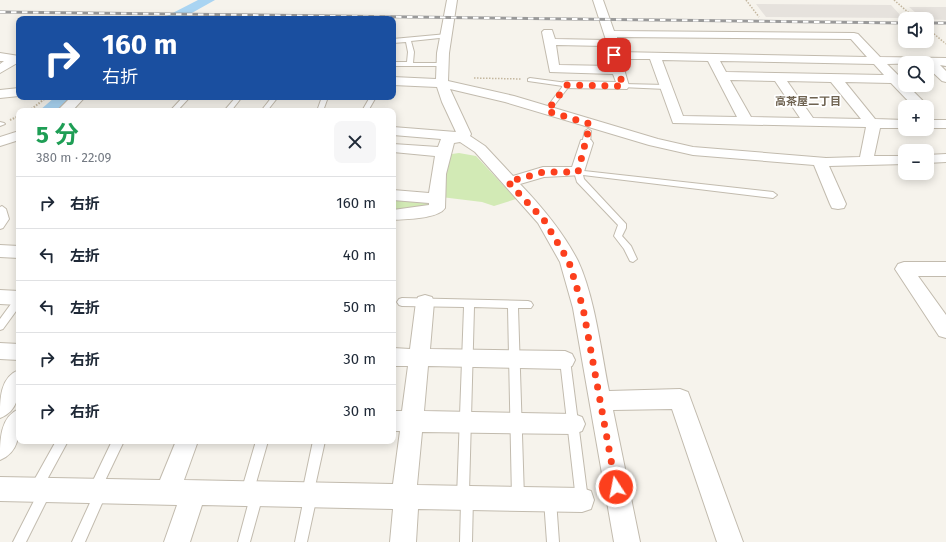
<!DOCTYPE html>
<html lang="ja">
<meta charset="utf-8">
<style>
body{margin:0;font-family:"Fira Sans","Noto Sans JP",sans-serif;background:#f6f6f7;color:#1f2937;height:100vh;display:flex;flex-direction:column;font-size:15px;white-space:nowrap}
*{box-sizing:border-box;margin:0}
p{font-size:13px;color:#747a83}
.icon{flex:none;width:22px;height:22px;fill:none;stroke:currentColor;stroke-width:2;stroke-linecap:round;stroke-linejoin:round}
.map{position:relative;flex:1;overflow:hidden}
.panel{position:absolute;left:16px;top:108px;width:380px;height:336px;display:flex;flex-direction:column;background:#fff;border-radius:8px;box-shadow:0 2px 10px #0003}
.panel>*{flex:none}
.banner{position:absolute;left:16px;top:16px;width:380px;height:84px;border-radius:8px;box-shadow:0 2px 10px #0003;background:#1a4fa0;color:#fff;overflow:hidden}
.controls{position:absolute;left:898px;top:12px;display:grid;gap:8px}
.controls a{display:grid;place-items:center;width:36px;height:36px;border-radius:8px;background:#fff;box-shadow:0 2px 10px #0003;font-size:20px}
.pin{position:absolute;display:grid;place-items:center;width:34px;height:34px;color:#fff;margin:-17px;border-radius:8px;box-shadow:0 2px 6px #0006}
.me{position:absolute;width:44px;margin:-22px;rotate:349deg;stroke-linejoin:round;filter:drop-shadow(0 0 3px #0008)}
.turn{display:flex;align-items:center;gap:14px;height:84px;padding:0 20px;font-size:18px}
.turn .icon{width:52px;height:52px;stroke-width:2.5}
.turn b{display:block;font-size:28px;line-height:34px}
.round{display:grid;place-items:center;flex:none;width:42px;height:42px;border-radius:8px;background:#f6f6f7}
.head{display:flex;align-items:center;justify-content:space-between;height:68px;padding:0 20px}
h1{font-size:24px;font-weight:700;line-height:30px;color:#1e9e55}
ul{padding:0;list-style:none}
li{display:flex;align-items:center;gap:12px;height:52px;padding:0 20px;border-top:1px solid #e0e1e3}
li div{flex:1}
li b{display:block;font-size:15px}
li em{font-style:normal}
.map>svg:first-child{display:block}
.industrial{fill:#e6e2dd}
.green{fill:#d2eab5}
.water{fill:#a9d4f2}
.lines{fill:none;stroke-linecap:round;stroke-linejoin:round}
.lane-casing{stroke:#c2bbae;stroke-width:2}
.street-casing{stroke:#c2bbae;stroke-width:2}
.path-far1{stroke:#c4b79f;stroke-width:1.5;stroke-dasharray:1.5 1.5;stroke-linecap:butt}
.path{stroke:#c4b79f;stroke-width:2;stroke-dasharray:1.5 1.5;stroke-linecap:butt}
.lane{fill:#fff;fill-rule:evenodd}
.street{fill:#fff;fill-rule:evenodd}
.rail-casing{stroke:#9a9a9a;stroke-width:3}
.rail{stroke:#fff;stroke-width:2;stroke-dasharray:5.5;stroke-linecap:butt}
.route{stroke:#fc3f1d;stroke-width:7;stroke-dasharray:0 12.6}
.labels{text-anchor:middle;stroke-width:3.5;stroke-linejoin:round;paint-order:stroke}
.far-neighbourhood-label{font-size:11px;font-weight:bold;fill:#6e6250;stroke:#fff}
</style>
<div class="map">
<svg width="946" height="542" viewBox="0 0 946 542">
<rect width="100%" height="100%" fill="#f6f3ec"/>
<path class="industrial" d="M 756,4 L 891,5 L 903,18 L 766,17 Z
M 909,7 L 946,7 L 946,20 L 923,19 Z"/>
<path class="green" d="M 459,153 L 476,156 L 516,199 L 494,206 L 482,202 L 441,197 L 445,155 Z
M 393,197 L 431,201 L 433,206 L 393,213 Z"/>
<path class="water" d="M 198,0 L 215,0 L 181,19 L 161,19 Z
M 55,97 L 75,97 L 60,111 L 39,111 Z"/>
<g class="lines">
<defs>
<path id="lane" d="M 447,34 L 449,35 L 449,37 L 411,41 L 414,52 L 413,63 L 443,63 L 446,65 L 445,66 L 393,66 L 393,62 L 407,62 L 408,52 L 406,42 L 393,43 L 393,39 Z
M 530,78 L 567,83 L 570,85 L 549,112 L 547,113 L 544,111 L 563,86 L 528,81 L 528,79 Z
M 623,84 L 666,85 L 669,87 L 666,89 L 621,87 L 621,85 Z
M 183,97 L 190,97 L 177,111 L 170,111 Z
M 236,97 L 242,97 L 231,111 L 224,111 Z
M 272,97 L 278,97 L 267,111 L 261,111 Z
M 322,97 L 328,97 L 323,111 L 317,111 Z
M 370,97 L 376,97 L 368,111 L 362,111 Z
M 0,122 L 4,123 L 5,124 L 0,126 Z
M 588,129 L 591,131 L 590,143 L 586,145 L 582,143 L 585,131 Z
M 575,170 L 773,192 L 777,195 L 773,198 L 583,175 L 584,179 L 626,224 L 626,228 L 622,236 L 631,246 L 637,259 L 633,262 L 630,261 L 624,249 L 614,236 L 618,225 L 577,182 L 574,172 Z
M 2,206 L 6,209 L 9,219 L 3,228 L 0,229 L 0,207 Z
M 19,296 L 19,307 L 3,329 L 0,330 L 0,319 L 16,297 Z
M 402,298 L 528,301 L 531,302 L 533,305 L 531,308 L 518,308 L 524,498 L 522,502 L 518,504 L 514,502 L 512,498 L 508,308 L 474,307 L 469,492 L 471,493 L 473,497 L 472,542 L 460,542 L 461,502 L 459,501 L 457,497 L 464,307 L 402,306 L 399,305 L 397,302 L 399,299 Z
M 565,356 L 569,357 L 570,360 L 588,500 L 586,504 L 582,506 L 578,504 L 576,500 L 560,360 L 561,357 Z
M 56,441 L 68,441 L 43,487 L 49,488 L 51,492 L 26,542 L 13,542 L 38,493 L 32,492 L 30,488 L 32,484 Z
M 112,441 L 124,441 L 102,487 L 105,488 L 107,492 L 85,542 L 72,542 L 94,494 L 91,493 L 89,489 Z
M 256,441 L 268,441 L 254,490 L 257,489 L 261,491 L 263,495 L 250,542 L 238,542 L 250,497 L 247,498 L 243,496 L 241,492 Z
M 313,441 L 325,441 L 314,491 L 317,496 L 307,542 L 295,542 L 304,498 L 302,493 Z
M 550,494 L 554,496 L 556,500 L 559,542 L 547,542 L 544,500 L 546,496 Z"/>
<path id="street" d="M 447,0 L 457,0 L 449,53 L 448,81 L 514,96 L 658,139 L 693,147 L 826,158 L 860,157 L 866,127 L 673,123 L 650,59 L 621,59 L 629,86 L 627,89 L 563,88 L 561,85 L 563,82 L 567,81 L 616,82 L 613,74 L 550,72 L 542,32 L 544,30 L 552,30 L 555,39 L 606,40 L 593,0 L 603,0 L 614,31 L 854,33 L 858,34 L 880,57 L 946,58 L 946,66 L 940,65 L 946,71 L 946,82 L 942,81 L 927,67 L 927,63 L 887,64 L 898,75 L 905,76 L 905,85 L 907,85 L 926,104 L 928,107 L 927,108 L 914,107 L 891,83 L 845,82 L 875,119 L 905,120 L 905,128 L 880,128 L 874,156 L 905,156 L 905,164 L 829,166 L 846,204 L 844,208 L 838,209 L 832,208 L 830,204 L 814,165 L 693,155 L 649,145 L 505,102 L 450,89 L 471,134 L 470,136 L 485,146 L 513,176 L 543,167 L 572,167 L 581,140 L 591,140 L 593,143 L 583,175 L 544,177 L 520,184 C 542,207 563,232 578,261 C 595,298 601,351 609,391 L 680,389 L 688,392 L 743,542 L 717,542 L 672,409 L 613,410 L 640,542 L 614,542 L 573,308 L 560,262 L 538,223 L 475,152 L 460,142 L 454,143 L 446,174 L 445,208 C 438,219 406,219 393,220 L 393,210 L 429,205 L 429,203 L 393,200 L 393,190 L 429,193 L 435,156 L 393,152 L 393,144 L 438,147 L 441,139 L 393,135 L 393,127 L 456,132 L 442,102 L 437,87 L 393,85 L 393,77 L 436,79 L 437,53 ZM 617,37 L 851,39 L 867,57 L 618,52 ZM 556,45 L 605,46 L 611,66 L 559,65 ZM 662,60 L 708,61 L 737,117 L 683,116 ZM 720,61 L 874,64 L 884,75 L 726,72 ZM 730,80 L 775,81 L 800,118 L 751,117 ZM 787,81 L 831,82 L 861,119 L 813,118 Z
M 0,53 L 19,56 L 19,62 L 0,73 L 0,64 L 4,61 L 0,61 Z
M 19,88 L 19,96 L 0,98 L 0,90 Z
M 71,97 L 85,97 L 72,111 L 57,111 Z
M 927,120 L 946,120 L 946,128 L 927,128 Z
M 19,131 L 19,140 L 0,146 L 0,137 Z
M 946,154 L 946,162 L 927,163 L 927,155 Z
M 0,245 L 19,246 L 19,258 L 0,257 Z
M 904,262 L 946,262 L 946,276 L 918,276 L 946,315 L 946,338 L 939,336 L 895,269 L 898,264 Z
M 0,290 L 19,291 L 19,305 L 0,304 Z
M 425,295 L 432,297 L 434,302 L 430,349 L 565,351 L 572,354 L 575,360 L 572,366 L 565,369 L 428,366 L 424,411 L 574,414 L 582,417 L 585,424 L 582,431 L 574,434 L 422,432 L 417,485 L 582,488 L 591,491 L 594,500 L 591,509 L 582,512 L 418,509 L 416,542 L 390,542 L 393,509 L 202,505 L 190,542 L 164,542 L 177,505 L 0,501 L 0,477 L 160,480 L 176,441 L 198,441 L 184,480 L 393,484 L 400,431 L 393,431 L 393,411 L 402,411 L 408,366 L 393,366 L 393,348 L 410,349 L 416,302 L 418,297 Z
M 0,343 L 19,344 L 19,360 L 0,359 Z
M 19,370 C 19,389 21,410 0,418 C 0,399 0,377 19,370 Z
M 19,409 C 19,429 22,451 0,460 C 0,440 0,417 19,409 Z"/>
</defs>
<use href="#lane" class="lane-casing"/>
<use href="#street" class="street-casing"/>
<path class="path-far1" d="M 746,0 L 759,17
M 894,0 L 916,19
M 927,28 L 946,44
M 474,78 L 521,79"/>
<path class="path" d="M 29,111 L 47,97
M 10,120 L 19,116"/>
<use href="#lane" class="lane"/>
<use href="#street" class="street"/>
<defs>
<path id="rail" d="M 0,12 L 905,23
M 927,23 L 946,23"/>
</defs>
<use href="#rail" class="rail-casing"/>
<use href="#rail" class="rail"/>
</g>
<g class="lines">
<path class="route" d="M 614,55 L 623,86 L 567,85 L 547,111 L 590,124 L 578,172 L 543,172 L 508,182 L 544,220 L 569,262 L 583,308 L 616,487"/>
</g>
<g class="labels">
<g class="far-neighbourhood-label">
<text x="808" y="105">高茶屋二丁目</text>
</g>
</g>
</svg>
<div class="controls">
<a><svg class="icon" aria-label="sound" viewBox="0 0 24 24"><path d="M4 9h4l5-4v14l-5-4H4zM17 9q2 3 0 6"/></svg></a>
<a><svg class="icon" aria-label="search" viewBox="0 0 24 24"><circle cx="10" cy="10" r="6"/><path d="M15 15l6 6"/></svg></a>
<a>+</a>
<a>−</a>
</div>
<div class="pin" style="left:614px;top:55px;background:#d93025"><svg class="icon" aria-label="arrive" viewBox="0 0 24 24"><path d="M6 21V4h12l-3 4 3 4H6"/></svg></div>
<svg class="me" style="left:616px;top:487px" viewBox="-20 -20 40 40"><circle r="17" fill="#fc3f1d" stroke="#fff" stroke-width="3"/><path d="M0-11L8 9 0 5-8 9z" fill="#fff"/></svg>
<div class="banner">
<div class="turn"><svg class="icon" aria-label="right" viewBox="0 0 24 24"><path d="M7 20v-9h11M14 6l5 5-5 5"/></svg><div><b>160 m</b>右折</div></div>
</div>
<section class="panel">
<div class="head"><div><h1>5 分</h1><p>380 m · 22:09</p></div><a class="round"><svg class="icon" aria-label="close" viewBox="0 0 24 24"><path d="M6 6l12 12M18 6L6 18"/></svg></a></div>
<ul>
<li><svg class="icon" aria-label="right" viewBox="0 0 24 24"><path d="M7 20v-9h11M14 6l5 5-5 5"/></svg><div><b>右折</b></div><em>160 m</em></li>
<li><svg class="icon" aria-label="left" viewBox="0 0 24 24"><path d="M17 20v-9H6M10 6l-5 5 5 5"/></svg><div><b>左折</b></div><em>40 m</em></li>
<li><svg class="icon" aria-label="left" viewBox="0 0 24 24"><path d="M17 20v-9H6M10 6l-5 5 5 5"/></svg><div><b>左折</b></div><em>50 m</em></li>
<li><svg class="icon" aria-label="right" viewBox="0 0 24 24"><path d="M7 20v-9h11M14 6l5 5-5 5"/></svg><div><b>右折</b></div><em>30 m</em></li>
<li><svg class="icon" aria-label="right" viewBox="0 0 24 24"><path d="M7 20v-9h11M14 6l5 5-5 5"/></svg><div><b>右折</b></div><em>30 m</em></li>
</ul>
</section>
</div>
